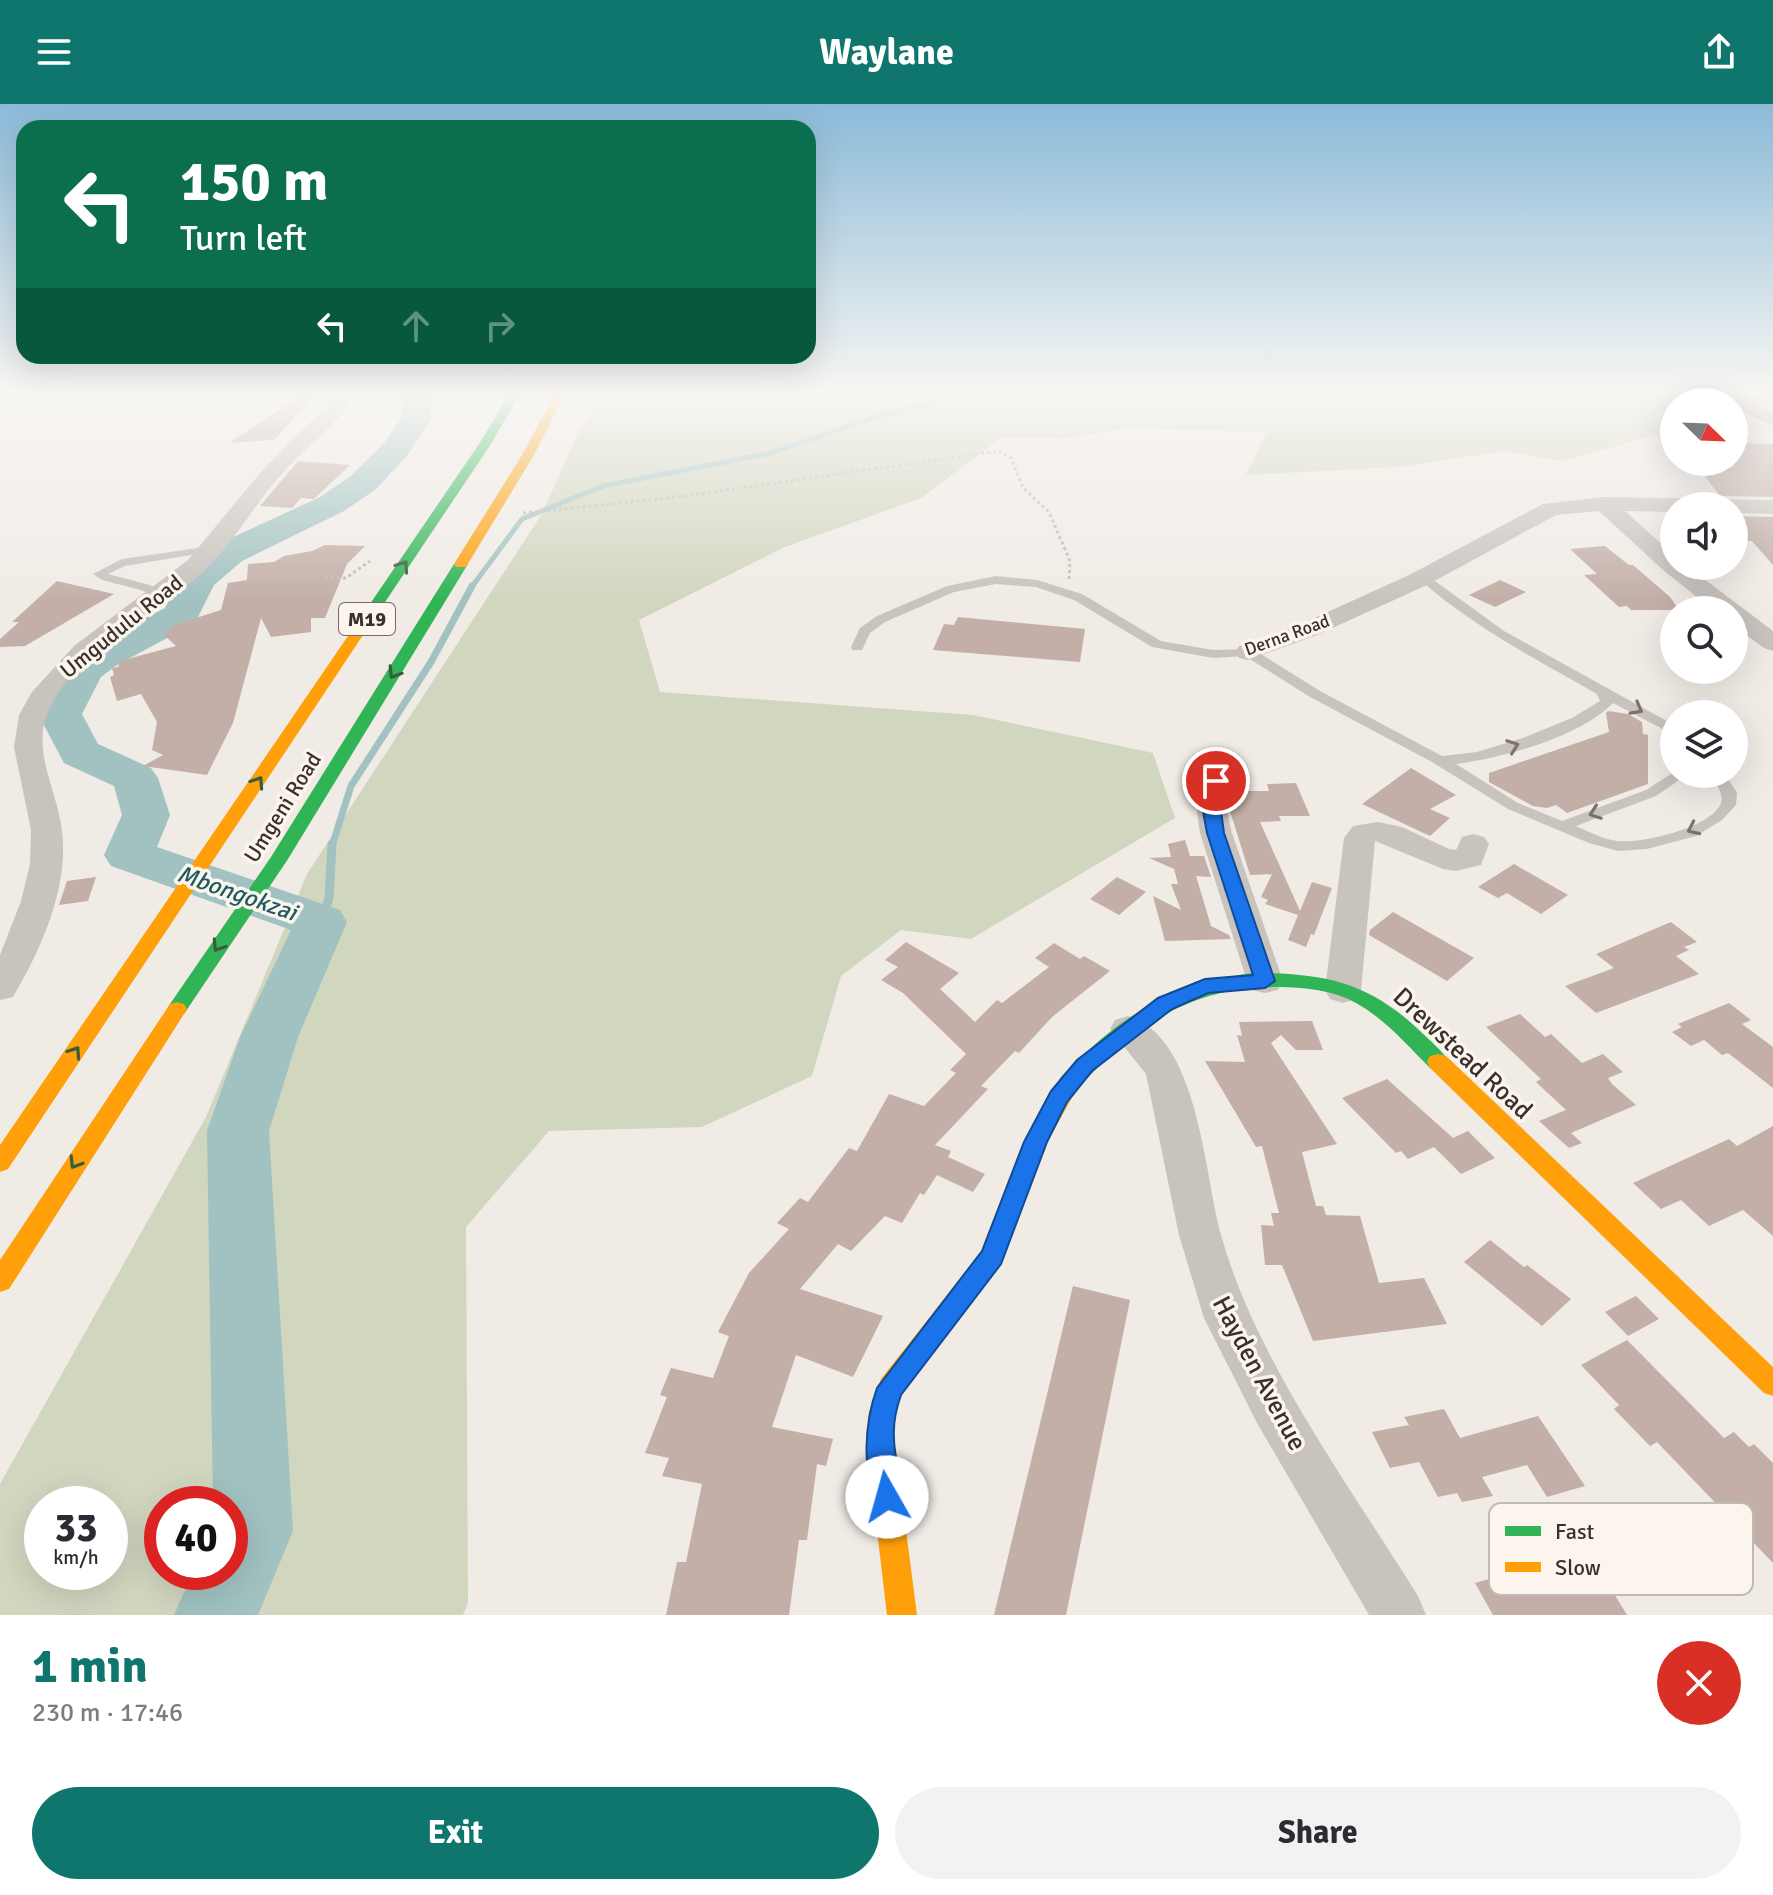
<!DOCTYPE html>
<meta charset="utf-8">
<style>
body{margin:0;font-family:Signika,sans-serif;background:#f2f2f3;color:#2b2b33;height:100vh;display:flex;flex-direction:column;font-size:30px;white-space:nowrap}
*{box-sizing:border-box;margin:0}
p{font-size:26px;color:#7c7c81}
.icon{flex:none;width:44px;height:44px;fill:none;stroke:currentColor;stroke-width:2;stroke-linecap:round;stroke-linejoin:round}
.map{position:relative;height:1511px;overflow:hidden}
.panel{display:flex;flex-direction:column;background:#fff;flex:1}
.panel>*{flex:none}
.banner{position:absolute;left:16px;top:16px;width:800px;height:244px;border-radius:24px;box-shadow:0 8px 32px #0002;background:#0b6e4f;color:#fff;overflow:hidden}
.needle{width:52px;rotate:113deg}
.tools{position:absolute;left:1660px;top:284px;display:grid;gap:16px}
.tools a{display:grid;place-items:center;width:88px;height:88px;border-radius:50%;background:#fff;box-shadow:0 8px 32px #0002;font-size:40px}
.speed{position:absolute;left:24px;top:1382px;display:flex;gap:16px;font-size:40px;font-weight:700;text-align:center}
.speed>*{display:grid;place-content:center;width:104px;height:104px;border-radius:50%;background:#fff;box-shadow:0 8px 32px #0002;line-height:1}
.speed small{font-size:20px;font-weight:400}
.speed .limit{border:12px solid #d22;background:#fff;color:#111}
.pin{position:absolute;display:grid;place-items:center;width:68px;height:68px;color:#fff;margin:-34px;border:4px solid #fff;border-radius:50%;box-shadow:0 2px 8px #0007}
.me{position:absolute;width:88px;margin:-44px;rotate:353deg;stroke-linejoin:round;filter:drop-shadow(0 0 6px #0008)}
.turn{display:flex;align-items:center;gap:28px;height:168px;padding:0 32px;font-size:36px}
.turn .icon{width:104px;height:104px;stroke-width:2.5}
.turn b{display:block;font-size:56px;line-height:68px}
.lanes{display:flex;align-items:center;height:76px;padding:0 32px;background:#0003;justify-content:center;gap:40px;direction:ltr}
.lanes .off{opacity:.35}
.round{display:grid;place-items:center;flex:none;width:84px;height:84px;border-radius:42px;background:#f2f2f3}
.overview{display:flex;align-items:center;justify-content:space-between;height:136px;padding:0 32px}
h1{font-size:48px;font-weight:700;line-height:60px;color:#0f766e}
.primary-button{display:flex;gap:16px;margin-top:auto;padding:16px 32px}
.primary-button a{flex:1;height:92px;border-radius:48px;background:#0f766e;color:#fff;font-size:32px;font-weight:700;line-height:92px;text-align:center}
.primary-button a+a{background:#f2f2f3;color:#2b2b33}
header{display:flex;justify-content:space-between;align-items:center;height:104px;padding:0 32px;background:#0f766e;color:#fff;font-size:36px;font-weight:700}
.map>svg:first-child{display:block}
.green{fill:#d1d6bf;fill-rule:evenodd}
.lines{fill:none;stroke-linecap:round;stroke-linejoin:round}
.stream-far2{stroke:#a1c2c1;stroke-width:5}
.stream-far1{stroke:#a1c2c1;stroke-width:7}
.stream{stroke:#a1c2c1;stroke-width:9}
.river{fill:#a1c2c1;fill-rule:evenodd}
.building{fill:#c3afa7}
.path{stroke:#c2bbb6;stroke-width:3;stroke-dasharray:3 3;stroke-linecap:butt}
.lane{fill:#c9c3be;fill-rule:evenodd}
.street{fill:#c9c3be;fill-rule:evenodd}
.fast{fill:#30b455;fill-rule:evenodd}
.slow{fill:#ff9f0a;fill-rule:evenodd}
.oneway{stroke:#375e3a}
.oneway2{stroke:#7b726d}
.route{fill:#1a73e8;stroke:#114b97;stroke-width:2}
.labels{text-anchor:middle;stroke-width:7;stroke-linejoin:round;paint-order:stroke}
.far-street-label{font-size:18px;fill:#3b302b;stroke:#fbf5ee}
.shield{fill:#fbf5ee;stroke:#756b66;stroke-width:2}
.shield-label{font-size:20px;font-weight:bold;fill:#3b302b}
.street-label{font-size:22px;fill:#3b302b;stroke:#fbf5ee}
.water-label{font-size:24px;font-style:italic;fill:#1f5a5e;stroke:#fbf5ee}
.near-street-label{font-size:26px;fill:#3b302b;stroke:#fbf5ee}
.key{fill:#fbf5ee;stroke:#c1bab4;stroke-width:2}
.key-label{font-size:22px;fill:#3b302b}
</style>
<header><svg class="icon" aria-label="menu" viewBox="0 0 24 24"><path d="M4 6h16M4 12h16M4 18h16"/></svg>Waylane<svg class="icon" aria-label="share" viewBox="0 0 24 24"><path d="M12 15V3M7 8l5-5 5 5M5 13v7h14v-7"/></svg></header>
<div class="map">
<svg width="1773" height="1511" viewBox="0 0 1773 1511">
<rect width="100%" height="100%" fill="#f0ebe5"/>
<path class="green" d="M 610,286 L 1656,286 L 1686,298 L 1674,298 L 1674,326 L 1562,357 L 1505,347 L 1397,363 L 1246,371 L 1267,327 L 1123,325 L 1065,335 L 1001,334 L 921,394 L 785,443 L 639,516 L 660,588 L 973,611 L 1153,649 L 1175,714 L 971,835 L 901,826 L 841,872 L 812,972 L 702,1023 L 549,1027 L 466,1123 L 468,1499 L 463,1511 L 0,1511 L 0,1380 L 206,1013 L 307,770 L 542,410 L 576,333 L 603,291 ZM 42,1400 L 110,1400 L 110,1468 L 42,1468 ZM 162,1400 L 230,1400 L 230,1468 L 162,1468 Z"/>
<g class="lines">
<path class="stream-far2" d="M 471,484 L 522,415 L 603,382 L 771,349 L 879,312 L 945,296 L 968,286"/>
<path class="stream-far1" d="M 332,742 L 351,682 L 431,558 L 472,482"/>
<path class="stream" d="M 321,818 L 329,794 L 332,740"/>
<path class="river" d="M 403,286 L 431,286 L 431,315 L 407,352 L 375,386 L 344,407 L 242,457 L 214,481 L 195,519 L 117,561 L 101,573 L 82,610 L 98,640 L 151,664 L 158,674 L 170,711 L 157,743 L 340,806 L 347,818 L 298,933 L 269,1027 L 293,1427 L 258,1511 L 174,1511 L 193,1468 L 230,1468 L 230,1400 L 213,1400 L 207,1027 L 240,933 L 291,826 L 111,762 L 104,751 L 122,711 L 114,682 L 64,659 L 38,610 L 69,557 L 89,543 L 165,504 L 184,468 L 216,441 L 320,393 L 351,372 L 385,338 L 401,315 Z"/>
</g>
<path class="building" d="M 309,286 L 314,292 L 274,336 L 229,339 Z
M 1693,286 L 1731,286 L 1773,308 L 1773,322 L 1734,304 L 1734,298 L 1720,298 Z
M 1734,339 L 1773,340 L 1773,393 L 1720,392 L 1700,366 L 1697,362 L 1734,363 Z
M 298,357 L 350,361 L 314,395 L 301,394 L 292,404 L 260,402 Z
M 1734,412 L 1773,413 L 1773,461 L 1752,437 L 1734,437 Z
M 325,441 L 365,442 L 347,460 L 325,514 L 311,514 L 311,528 L 271,533 L 261,514 L 233,619 L 207,671 L 143,662 L 163,651 L 152,646 L 157,618 L 141,590 L 117,597 L 110,573 L 114,571 L 112,564 L 118,563 L 120,557 L 176,542 L 163,530 L 177,520 L 221,506 L 228,479 L 247,476 L 248,460 L 274,458 L 284,452 L 312,447 Z
M 1605,442 L 1629,461 L 1633,461 L 1670,493 L 1679,506 L 1631,506 L 1627,502 L 1619,503 L 1584,471 L 1597,470 L 1570,445 Z
M 1500,476 L 1526,488 L 1495,503 L 1469,491 Z
M 57,477 L 114,490 L 25,542 L 0,543 L 0,535 L 19,518 L 12,518 Z
M 958,513 L 1085,525 L 1080,558 L 933,546 L 944,520 L 954,521 Z
M 1608,607 L 1628,610 L 1642,618 L 1643,630 L 1648,631 L 1648,680 L 1567,709 L 1556,701 L 1547,704 L 1533,702 L 1489,678 L 1489,669 L 1609,628 L 1606,609 Z
M 1411,664 L 1456,691 L 1430,705 L 1450,714 L 1430,732 L 1362,700 Z
M 1296,679 L 1310,712 L 1279,712 L 1281,717 L 1260,718 L 1300,807 L 1312,778 L 1332,784 L 1314,831 L 1311,830 L 1306,843 L 1288,836 L 1298,811 L 1265,800 L 1268,796 L 1261,793 L 1272,770 L 1250,771 L 1230,707 L 1233,687 L 1269,687 L 1267,680 Z
M 1185,736 L 1190,752 L 1204,752 L 1211,773 L 1196,772 L 1211,822 L 1229,831 L 1231,835 L 1165,837 L 1153,792 L 1181,806 L 1171,780 L 1178,780 L 1174,765 L 1149,754 L 1171,753 L 1168,740 Z
M 1514,760 L 1568,791 L 1541,810 L 1507,789 L 1498,794 L 1478,783 Z
M 96,773 L 88,797 L 59,801 L 67,777 Z
M 1117,773 L 1146,788 L 1119,811 L 1090,795 Z
M 1393,808 L 1474,854 L 1447,877 L 1369,831 L 1370,826 Z
M 1671,818 L 1697,838 L 1684,843 L 1689,846 L 1676,852 L 1699,870 L 1596,909 L 1565,882 L 1614,864 L 1596,850 Z
M 906,838 L 959,869 L 940,885 L 975,918 L 997,896 L 1002,899 L 1049,863 L 1035,854 L 1054,839 L 1080,855 L 1084,852 L 1110,867 L 1052,913 L 1019,949 L 1015,947 L 981,982 L 988,985 L 935,1041 L 951,1047 L 948,1053 L 985,1070 L 973,1088 L 937,1071 L 924,1091 L 920,1089 L 902,1119 L 885,1112 L 851,1147 L 838,1140 L 800,1185 L 883,1212 L 853,1273 L 796,1251 L 772,1323 L 833,1335 L 826,1362 L 817,1360 L 807,1436 L 799,1436 L 789,1511 L 666,1511 L 677,1458 L 686,1458 L 702,1380 L 662,1372 L 669,1354 L 645,1349 L 667,1293 L 660,1291 L 671,1264 L 713,1274 L 729,1232 L 718,1228 L 749,1169 L 789,1125 L 777,1119 L 800,1094 L 808,1098 L 849,1044 L 857,1047 L 889,990 L 924,1002 L 956,969 L 950,966 L 966,950 L 903,889 L 881,876 L 898,863 L 885,856 Z
M 1729,899 L 1751,916 L 1742,920 L 1773,943 L 1773,984 L 1728,949 L 1722,951 L 1704,936 L 1691,942 L 1672,928 L 1682,923 L 1678,920 Z
M 1520,910 L 1545,933 L 1551,930 L 1582,959 L 1603,950 L 1623,968 L 1608,974 L 1612,980 L 1636,1001 L 1571,1029 L 1582,1039 L 1569,1044 L 1539,1017 L 1566,1006 L 1536,978 L 1541,975 L 1486,923 Z
M 1312,917 L 1323,946 L 1296,946 L 1281,931 L 1271,939 L 1337,1040 L 1302,1048 L 1316,1102 L 1323,1102 L 1326,1111 L 1360,1112 L 1379,1179 L 1424,1174 L 1447,1220 L 1313,1237 L 1282,1161 L 1265,1161 L 1261,1121 L 1274,1122 L 1271,1109 L 1279,1109 L 1262,1042 L 1256,1043 L 1205,957 L 1245,958 L 1237,931 L 1242,932 L 1239,918 Z
M 1387,975 L 1453,1034 L 1468,1027 L 1495,1054 L 1461,1070 L 1434,1043 L 1408,1055 L 1401,1047 L 1396,1049 L 1342,994 Z
M 1773,1022 L 1773,1132 L 1743,1106 L 1709,1122 L 1681,1096 L 1661,1105 L 1633,1079 L 1729,1035 L 1737,1042 Z
M 1490,1136 L 1524,1163 L 1527,1161 L 1571,1195 L 1542,1222 L 1464,1158 Z
M 1073,1182 L 1130,1196 L 1066,1511 L 994,1511 Z
M 1636,1192 L 1659,1215 L 1628,1232 L 1605,1208 Z
M 1627,1236 L 1724,1334 L 1734,1328 L 1749,1343 L 1754,1340 L 1773,1359 L 1773,1459 L 1657,1338 L 1650,1342 L 1614,1305 L 1619,1301 L 1581,1261 Z
M 1444,1305 L 1460,1334 L 1538,1312 L 1585,1382 L 1547,1393 L 1527,1361 L 1482,1373 L 1493,1392 L 1462,1398 L 1457,1389 L 1438,1393 L 1419,1358 L 1390,1364 L 1372,1328 L 1409,1321 L 1404,1313 Z
M 1586,1444 L 1627,1511 L 1493,1511 L 1475,1479 L 1541,1461 L 1539,1457 Z"/>
<g class="lines">
<path class="path" d="M 523,409 L 670,394 L 999,347 L 1011,354 L 1023,384 L 1049,408 L 1070,457 L 1069,475
M 325,474 L 346,474 L 370,457"/>
<path class="lane" d="M 1734,286 L 1745,286 L 1773,298 L 1773,305 Z
M 211,442 L 217,445 L 215,447 L 125,462 L 108,470 L 150,481 L 166,491 L 160,495 L 141,486 L 102,476 L 93,470 L 122,455 Z
M 1424,469 L 1504,527 L 1674,621 L 1674,631 L 1613,599 C 1580,633 1503,654 1456,660 L 1518,699 L 1562,717 L 1646,686 L 1674,668 L 1674,670 L 1688,670 L 1656,692 L 1576,722 C 1589,728 1603,735 1617,737 C 1641,740 1711,724 1721,699 C 1724,689 1715,678 1711,670 L 1725,670 L 1737,689 L 1736,701 L 1722,716 L 1696,732 L 1647,745 L 1618,747 L 1589,739 L 1508,705 L 1432,658 L 1310,593 L 1245,552 L 1213,554 L 1152,543 L 1074,496 L 1036,483 L 996,480 L 954,488 L 885,518 L 870,529 L 862,546 L 852,546 L 851,543 L 860,524 L 877,512 L 947,482 L 996,472 L 1037,476 L 1082,490 L 1161,537 L 1213,546 L 1253,545 L 1320,587 L 1442,652 L 1477,648 L 1523,634 L 1572,614 L 1600,597 L 1597,590 C 1535,555 1474,523 1420,476 L 1418,473 Z"/>
<path class="street" d="M 341,293 L 351,299 L 348,303 C 327,328 301,348 280,372 C 253,403 233,439 204,467 C 154,513 77,543 48,608 C 31,647 58,688 62,727 C 69,784 41,845 13,893 L 0,896 L 0,851 L 21,797 L 30,760 L 31,726 L 14,643 L 19,611 L 32,588 L 74,542 L 188,456 L 266,362 L 334,295 Z
M 1604,393 L 1773,396 L 1773,410 L 1734,409 L 1734,402 L 1674,402 L 1674,408 L 1625,407 L 1674,451 L 1674,462 L 1687,462 L 1773,527 L 1773,547 L 1764,544 L 1734,522 L 1734,506 L 1713,506 L 1663,466 L 1599,407 L 1556,411 L 1427,481 L 1317,531 L 1248,556 L 1239,554 L 1235,548 L 1239,542 L 1299,521 L 1409,471 L 1543,400 Z
M 1216,668 L 1227,671 L 1231,677 L 1227,707 L 1232,729 L 1283,877 L 1278,886 L 1265,889 L 1252,886 L 1247,877 L 1200,729 C 1197,710 1194,687 1205,671 Z
M 1378,718 L 1402,723 L 1449,745 L 1456,746 L 1462,733 L 1473,730 L 1484,733 L 1489,740 L 1481,761 L 1456,767 L 1443,765 L 1375,737 L 1361,886 L 1356,895 L 1343,899 L 1330,895 L 1325,886 L 1344,734 L 1353,722 Z
M 1128,912 C 1199,933 1204,1070 1221,1131 C 1256,1256 1349,1381 1418,1492 L 1426,1511 L 1369,1511 L 1257,1319 L 1204,1214 L 1179,1131 L 1146,970 L 1110,925 L 1115,916 Z"/>
<path class="fast" d="M 512,286 L 522,286 L 491,340 L 371,519 L 361,519 L 359,516 L 479,340 Z
M 461,456 L 468,460 L 288,755 L 184,910 L 170,910 L 167,905 L 170,900 L 271,753 L 454,460 Z
M 1253,869 C 1323,869 1367,877 1419,926 C 1429,936 1442,946 1449,958 L 1446,964 L 1438,966 L 1430,964 C 1407,941 1385,915 1356,899 C 1333,886 1304,883 1278,883 C 1189,883 1136,921 1077,985 L 1069,987 L 1061,985 L 1058,979 L 1061,973 C 1119,913 1169,880 1253,869 Z"/>
<path class="slow" d="M 557,286 L 567,286 L 534,351 L 466,463 L 456,463 L 454,460 L 522,351 Z
M 366,512 L 373,516 L 8,1065 L 0,1068 L 0,1041 L 361,513 Z
M 177,898 L 184,900 L 187,905 L 184,910 L 9,1185 L 0,1188 L 0,1156 L 170,900 Z
M 1438,950 L 1446,952 L 1773,1263 L 1773,1292 L 1764,1289 L 1430,964 L 1427,958 L 1430,952 Z
M 1069,971 L 1077,973 L 1080,979 L 1049,1035 L 1001,1160 L 901,1290 L 895,1307 L 894,1334 L 917,1511 L 887,1511 L 866,1334 L 869,1307 L 881,1275 L 982,1147 L 1027,1034 L 1061,973 Z"/>
</g>
<defs><path id="oneway-chevron" d="M-2-3.5L2.5 0L-2 3.5" fill="none" stroke-width="1.6" stroke-linecap="round" stroke-linejoin="round" transform="scale(2)"/></defs>
<g class="oneway">
<use href="#oneway-chevron" transform="translate(403 462) rotate(-56)"/>
<use href="#oneway-chevron" transform="translate(394 569) rotate(122)"/>
<use href="#oneway-chevron" transform="translate(258 678) rotate(-56)"/>
<use href="#oneway-chevron" transform="translate(218 842) rotate(123)"/>
<use href="#oneway-chevron" transform="translate(75 948) rotate(-56)"/>
<use href="#oneway-chevron" transform="translate(75 1059) rotate(122)"/>
</g>
<g class="oneway2">
<use href="#oneway-chevron" transform="translate(1637 605) rotate(29)"/>
<use href="#oneway-chevron" transform="translate(1513 642) rotate(-20)"/>
<use href="#oneway-chevron" transform="translate(1595 709) rotate(160)"/>
<use href="#oneway-chevron" transform="translate(1693 725) rotate(155)"/>
</g>
<linearGradient id="sky" x2="0" y2="1"><stop stop-color="#8bbad8"/><stop offset="0.58" stop-color="#f8f6f3"/><stop offset="1" stop-color="#f8f6f3" stop-opacity="0"/></linearGradient>
<rect width="1773" height="497" fill="url(#sky)"/>
<path class="route" d="M 1216,672 L 1224,677 L 1221,707 L 1224,729 L 1275,877 L 1265,884 L 1208,889 L 1172,905 L 1092,967 L 1067,998 L 1047,1038 L 1001,1160 L 901,1291 C 896,1305 893,1320 894,1335 C 894,1357 906,1382 897,1403 L 887,1407 L 877,1403 C 862,1368 864,1320 877,1284 L 982,1147 L 1024,1038 L 1051,987 L 1077,956 L 1158,894 L 1205,875 L 1253,871 L 1207,729 L 1203,707 L 1208,677 Z"/>
<g class="labels">
<g class="far-street-label">
<text transform="translate(1287 531) rotate(-20)" y="6">Derna Road</text>
</g>
<rect class="shield" x="339" y="499" width="56" height="32" rx="6"/>
<g class="shield-label">
<text x="367" y="522">M19</text>
</g>
<g class="street-label">
<text transform="translate(121 522) rotate(-39)" y="8">Umgudulu Road</text>
<text transform="translate(282 703) rotate(-58)" y="8">Umgeni Road</text>
</g>
<g class="water-label">
<text transform="translate(237 789) rotate(19)" y="8">Mbongokzai</text>
</g>
<g class="near-street-label">
<text transform="translate(1463 949) rotate(43)" y="9">Drewstead Road</text>
<text transform="translate(1260 1269) rotate(62)" y="9">Hayden Avenue</text>
</g>
</g>
<rect x="1489" y="1399" width="264" height="92" rx="12" class="key"/>
<rect x="1505" y="1422" width="36" height="10" fill="#30b455"/>
<rect x="1505" y="1458" width="36" height="10" fill="#ff9f0a"/>
<g class="key-label">
<text x="1555" y="1435">Fast</text>
<text x="1555" y="1471">Slow</text>
</g>
</svg>
<div class="tools">
<a><svg class="needle" viewBox="-14 -14 28 28"><path d="M0-13l5 13h-10z" fill="#e53935"/><path d="M0 13l5-13h-10z" fill="#7c7c81"/></svg></a>
<a><svg class="icon" aria-label="sound" viewBox="0 0 24 24"><path d="M4 9h4l5-4v14l-5-4H4zM17 9q2 3 0 6"/></svg></a>
<a><svg class="icon" aria-label="search" viewBox="0 0 24 24"><circle cx="10" cy="10" r="6"/><path d="M15 15l6 6"/></svg></a>
<a><svg class="icon" aria-label="layers" viewBox="0 0 24 24"><path d="M12 4l9 5-9 5-9-5zM3 14l9 5 9-5"/></svg></a>
</div>
<div class="speed"><div>33<small>km/h</small></div><div class="limit">40</div></div>
<div class="pin" style="left:1216px;top:677px;background:#d93025"><svg class="icon" aria-label="arrive" viewBox="0 0 24 24"><path d="M6 21V4h12l-3 4 3 4H6"/></svg></div>
<svg class="me" style="left:887px;top:1393px" viewBox="-20 -20 40 40"><circle r="19" fill="#fff"/><path d="M0-13L10 11 0 6-10 11z" fill="#1a73e8"/></svg>
<div class="banner">
<div class="turn"><svg class="icon" aria-label="left" viewBox="0 0 24 24"><path d="M17 20v-9H6M10 6l-5 5 5 5"/></svg><div><b>150 m</b>Turn left</div></div>
<div class="lanes"><svg class="icon" aria-label="left" viewBox="0 0 24 24"><path d="M17 20v-9H6M10 6l-5 5 5 5"/></svg><svg class="icon off" aria-label="ahead" viewBox="0 0 24 24"><path d="M12 20V5M6 11l6-6 6 6"/></svg><svg class="icon off" aria-label="right" viewBox="0 0 24 24"><path d="M7 20v-9h11M14 6l5 5-5 5"/></svg></div>
</div>
</div>
<section class="panel">
<div class="overview"><div><h1>1 min</h1><p>230 m · 17:46</p></div><a class="round" style="background:#d93025;color:#fff"><svg class="icon" aria-label="close" viewBox="0 0 24 24"><path d="M6 6l12 12M18 6L6 18"/></svg></a></div>
<div class="primary-button"><a>Exit</a><a>Share</a></div>
</section>
